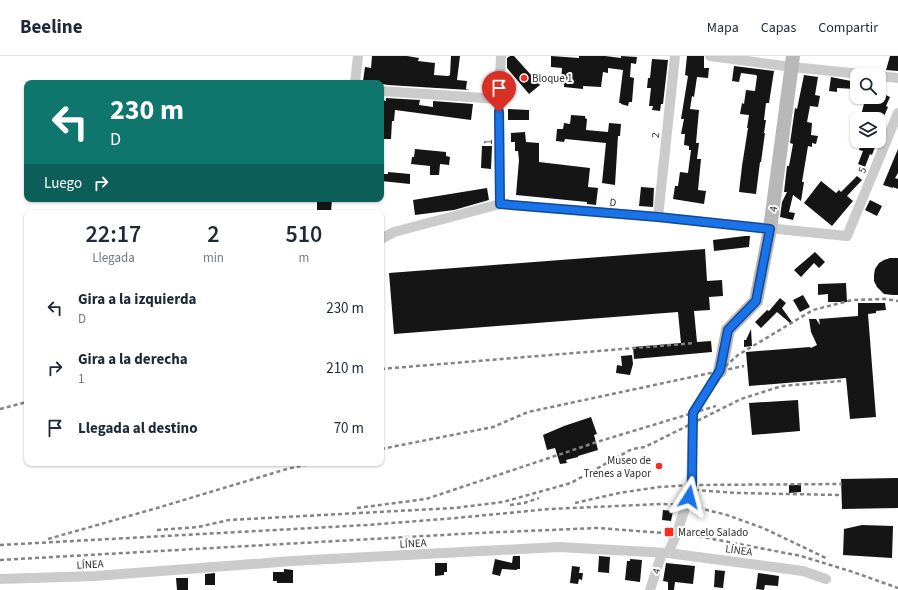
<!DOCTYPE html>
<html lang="es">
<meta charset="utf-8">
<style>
body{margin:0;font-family:"Source Sans 3",sans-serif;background:#f6f6f7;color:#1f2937;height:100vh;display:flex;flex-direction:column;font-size:15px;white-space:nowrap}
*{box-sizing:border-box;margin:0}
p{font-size:13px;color:#747a83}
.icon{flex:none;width:22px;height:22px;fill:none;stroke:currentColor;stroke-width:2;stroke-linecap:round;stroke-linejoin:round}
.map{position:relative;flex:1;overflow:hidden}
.side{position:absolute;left:24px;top:154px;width:360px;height:256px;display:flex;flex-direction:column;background:#fff;border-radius:8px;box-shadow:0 1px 3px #0004}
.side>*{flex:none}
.guide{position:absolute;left:24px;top:24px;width:360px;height:122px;border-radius:8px;box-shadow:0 1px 3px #0004;background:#0f766e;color:#fff;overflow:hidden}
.buttons{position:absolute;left:850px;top:12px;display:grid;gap:8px}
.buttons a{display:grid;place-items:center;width:36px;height:36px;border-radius:8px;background:#fff;box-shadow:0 1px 3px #0004;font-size:20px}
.pin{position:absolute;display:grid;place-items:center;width:34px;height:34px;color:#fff;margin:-41px -17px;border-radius:50% 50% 50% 0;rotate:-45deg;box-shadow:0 0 4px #0007}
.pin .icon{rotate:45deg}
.me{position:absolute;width:44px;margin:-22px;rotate:9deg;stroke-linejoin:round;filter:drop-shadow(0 0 3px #0008)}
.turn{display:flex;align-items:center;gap:14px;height:84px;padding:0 20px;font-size:18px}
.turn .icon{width:52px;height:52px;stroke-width:2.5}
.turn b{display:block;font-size:28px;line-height:34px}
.then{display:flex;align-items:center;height:38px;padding:0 20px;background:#0003;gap:8px;font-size:15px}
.eta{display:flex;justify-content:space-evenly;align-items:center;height:68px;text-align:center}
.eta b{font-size:24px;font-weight:600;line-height:28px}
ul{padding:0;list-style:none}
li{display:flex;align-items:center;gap:12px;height:60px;padding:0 20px}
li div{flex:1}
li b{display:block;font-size:15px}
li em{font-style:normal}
header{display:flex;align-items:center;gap:24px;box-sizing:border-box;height:56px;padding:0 20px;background:#fff;border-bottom:1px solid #e0e1e3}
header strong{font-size:19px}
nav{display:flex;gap:22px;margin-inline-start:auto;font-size:14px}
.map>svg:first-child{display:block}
.building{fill:#151515}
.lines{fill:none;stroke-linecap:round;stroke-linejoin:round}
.street{stroke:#cbcbcb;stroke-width:10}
.secondary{stroke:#b8b8b8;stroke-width:14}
.rail{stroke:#838383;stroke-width:2.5;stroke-dasharray:4 3;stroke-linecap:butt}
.route-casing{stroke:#114b97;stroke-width:10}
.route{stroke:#1a73e8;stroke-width:7}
.poi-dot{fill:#f72c1e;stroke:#fff;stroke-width:1.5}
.labels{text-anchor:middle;stroke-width:4;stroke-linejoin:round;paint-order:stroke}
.poi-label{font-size:11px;fill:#2e2e2e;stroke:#fff;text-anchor:start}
.street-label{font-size:11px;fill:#2e2e2e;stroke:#fff}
</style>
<header>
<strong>Beeline</strong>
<nav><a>Mapa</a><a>Capas</a><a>Compartir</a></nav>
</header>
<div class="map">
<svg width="898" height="534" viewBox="0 0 898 534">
<rect width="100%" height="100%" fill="#fff"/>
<path class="building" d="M 372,0 L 407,0 L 419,2 L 418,5 L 435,7 L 434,19 L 448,20 L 450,19 L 451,0 L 460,0 L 457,24 L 467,25 L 466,33 L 469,34 L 388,29 L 363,25 L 365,11 L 371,12 Z
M 510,0 L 514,0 L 540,29 L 529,38 L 507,12 L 507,2 Z
M 551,0 L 579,2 L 579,0 L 605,0 L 621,2 L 621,0 L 637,1 L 636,8 L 631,7 L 630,21 L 634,22 L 632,46 L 629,46 L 628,50 L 621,48 L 621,47 L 619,47 L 623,14 L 608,12 L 608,17 L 603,16 L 601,31 L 583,30 L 583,33 L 564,31 L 564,28 L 561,28 L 562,12 L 551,11 Z
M 687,0 L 704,0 L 704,12 L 709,12 L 708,22 L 697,21 L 694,41 L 692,40 L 690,53 L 699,54 L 696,87 L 699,87 L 697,103 L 701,103 L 698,134 L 706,135 L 704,148 L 673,143 L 675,130 L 678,130 L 680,116 L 688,117 L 691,94 L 689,94 L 689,90 L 684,89 L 685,78 L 681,78 L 684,63 L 681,63 L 688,20 L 685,19 Z
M 890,0 L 898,0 L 898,15 L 886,14 Z
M 652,3 L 668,4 L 663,48 L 661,48 L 660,55 L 652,54 L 653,50 L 649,50 L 651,32 L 647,32 L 648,22 L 650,22 Z
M 734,10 L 774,15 L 769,47 L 766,47 L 764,64 L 766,64 L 764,77 L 765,77 L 761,106 L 760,106 L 756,138 L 739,136 L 742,110 L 748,72 L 747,72 L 749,59 L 740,58 L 742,47 L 744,48 L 746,34 L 755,35 L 757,20 L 756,19 L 741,17 L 739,26 L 732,25 Z
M 804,19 L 818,21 L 815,39 L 820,40 L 818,51 L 810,50 L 807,66 L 812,67 L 811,79 L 818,80 L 816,88 L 812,87 L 812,91 L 808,90 L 802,126 L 804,126 L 801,145 L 793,139 L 789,156 L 795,157 L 793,164 L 780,161 L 782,146 L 787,136 L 784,136 L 787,110 L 789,110 L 793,88 L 790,87 L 795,52 L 797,53 Z
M 831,21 L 856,26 L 855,33 L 837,32 L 837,36 L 829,35 Z
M 879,36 L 890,41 L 886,50 L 888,51 L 883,63 L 860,63 L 865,44 L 872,46 L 874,41 L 879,41 Z
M 386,42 L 420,44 L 419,49 L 433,51 L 433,45 L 473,48 L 471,64 L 395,54 L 394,65 L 392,65 L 391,83 L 381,83 L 383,44 L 386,45 Z
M 508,53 L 529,54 L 529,64 L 508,64 Z
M 571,59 L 585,60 L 585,62 L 587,63 L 586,74 L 608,76 L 609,67 L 621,68 L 620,80 L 618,80 L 615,129 L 602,127 L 606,87 L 565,83 L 564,86 L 556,85 L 557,73 L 563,73 L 564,67 L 570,68 Z
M 525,76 L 526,86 L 539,87 L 539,106 L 590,112 L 588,131 L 598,132 L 596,149 L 587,148 L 587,146 L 516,139 L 519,104 L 518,95 L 515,95 L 515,86 L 511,86 L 511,77 Z
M 862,85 L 875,91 L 872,99 L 870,98 L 865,111 L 858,108 L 863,95 L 859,94 Z
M 482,90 L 492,90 L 491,113 L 481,112 Z
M 415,93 L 446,96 L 446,100 L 450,101 L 449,109 L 440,108 L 439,119 L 430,119 L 430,110 L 411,108 L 412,101 L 414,101 Z
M 898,93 L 898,117 L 895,122 L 898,123 L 898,133 L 893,131 L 893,132 L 883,129 Z
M 388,116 L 410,118 L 410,128 L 381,125 L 381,118 L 388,118 Z
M 857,120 L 862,124 L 847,140 L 853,145 L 832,170 L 804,147 L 821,125 L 836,137 L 839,134 L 841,136 Z
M 641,131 L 654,132 L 653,151 L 639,150 Z
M 487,132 L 489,144 L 454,154 L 415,159 L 413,144 Z
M 317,143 L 332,143 L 331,157 L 317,157 Z
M 870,144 L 882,150 L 877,160 L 865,154 Z
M 745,180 L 750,180 L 749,191 L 714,195 L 713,184 Z
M 705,193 L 707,225 L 722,224 L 723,240 L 709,241 L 710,254 L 694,255 L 697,286 L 711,285 L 712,296 L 634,303 L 633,291 L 681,287 L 678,256 L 394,278 L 389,217 Z
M 815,196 L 825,206 L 819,212 L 814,207 L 801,221 L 794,214 Z
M 890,202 L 898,202 L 898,239 L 893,239 L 884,238 L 877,231 L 874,225 L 874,219 L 875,213 L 879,207 L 884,204 Z
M 846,227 L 847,246 L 828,246 L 828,238 L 818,239 L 818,228 Z
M 803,239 L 810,251 L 800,256 L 793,244 Z
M 780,242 L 786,247 L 782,252 L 792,266 L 790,267 L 777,256 L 761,272 L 755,266 L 767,254 L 769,255 Z
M 858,247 L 885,247 L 886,254 L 876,255 L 876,257 L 868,258 L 876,361 L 850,363 L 846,322 L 749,330 L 746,296 L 810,291 L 811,292 L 817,289 L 811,276 L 809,263 L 816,263 L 820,269 L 819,263 L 858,260 Z
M 751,273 L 752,290 L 744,291 L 744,284 L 746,284 Z
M 632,299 L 633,308 L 630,319 L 616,317 L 617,309 L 622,310 L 621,300 Z
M 798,344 L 800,375 L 752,379 L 749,347 Z
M 591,361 L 597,378 L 594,379 L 598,394 L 578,400 L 578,401 L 566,404 L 567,407 L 560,408 L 555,392 L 547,394 L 543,379 L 564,370 Z
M 898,422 L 898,452 L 842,453 L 841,423 Z
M 789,429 L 801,429 L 801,436 L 789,437 Z
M 663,454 L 673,455 L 671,465 L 662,464 Z
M 862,469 L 893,470 L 892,502 L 843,499 L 844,473 Z
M 513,500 L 520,500 L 520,513 L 517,513 L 517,514 L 502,513 L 500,520 L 492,518 L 495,503 L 512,507 Z
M 599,500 L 610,501 L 609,517 L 598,516 Z
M 630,503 L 642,504 L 640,526 L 625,524 L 627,505 L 630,505 Z
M 435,507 L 447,507 L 447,516 L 444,516 L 444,519 L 435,520 Z
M 666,507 L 695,510 L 693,528 L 675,526 L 674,534 L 668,534 L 668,526 L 663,525 Z
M 572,510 L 580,511 L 579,517 L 583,517 L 582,524 L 579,523 L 578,528 L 570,527 Z
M 284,513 L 293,514 L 293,527 L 277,527 L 277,525 L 273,525 L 273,516 L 284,516 Z
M 715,514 L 725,515 L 723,532 L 714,531 Z
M 215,517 L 215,529 L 205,529 L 205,518 Z
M 758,517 L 779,520 L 778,530 L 765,529 L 764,534 L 756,533 Z
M 176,522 L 188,522 L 188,534 L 177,534 Z"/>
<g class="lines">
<path class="street" d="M 710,0 L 792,11 L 871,19
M 879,20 L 898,22
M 355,27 L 358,0
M 381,35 L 499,43
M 500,148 L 499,43 L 501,0
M 658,161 L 675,0
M 381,183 L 394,176 L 500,148 L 658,161 L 847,180 L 898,57
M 668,497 L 677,477 L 691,433 L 693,357 L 720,315
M 0,523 L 95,520 L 292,505 L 559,491 L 668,497 L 803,515 L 826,523
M 650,534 L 662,497"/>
<path class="secondary" d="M 720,315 L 728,274 L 756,245 L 770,173 L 793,0"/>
<path class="rail" d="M 381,313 L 695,287
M 720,315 L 738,299 L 813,254 L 852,244 L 886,243 L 898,245
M 0,353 L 27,346
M 381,393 L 493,371 L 528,356 L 720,315 L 744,310
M 695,434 L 739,437 L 839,439
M 575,447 L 619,437 L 659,431 L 692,429 L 842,428
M 510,449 L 524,447 L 539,442
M 357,452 L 426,443 L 600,385 L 716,350
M 157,474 L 198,471 L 229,464 L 454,452 L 503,446 L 571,427 L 632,393 L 645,391 L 741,343 L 782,330 L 841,325
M 48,483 L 157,452 L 287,413 L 314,407
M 0,489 L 367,469 L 456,462 L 549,453 L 662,448 L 687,449 L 727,459 L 763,472 L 828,503
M 0,504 L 478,477 L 597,472 L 692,479 L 801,500 L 853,516 L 898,532"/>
</g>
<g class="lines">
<defs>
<path id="route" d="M 499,56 L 500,148 L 658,161 L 770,173 L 756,245 L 728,274 L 720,314 L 693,357 L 692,429 L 689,441"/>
</defs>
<use href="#route" class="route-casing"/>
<use href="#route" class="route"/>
</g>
<g class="poi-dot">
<circle cx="524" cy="22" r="4"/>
<circle cx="659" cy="410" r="4"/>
<rect x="664" y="471" width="10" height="10" rx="2"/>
</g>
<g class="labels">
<g class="poi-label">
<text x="532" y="26">Bloque 1</text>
<text x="651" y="408" text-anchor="end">Museo de<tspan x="651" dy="13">Trenes a Vapor</tspan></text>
<text x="678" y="480">Marcelo Salado</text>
</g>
<g class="street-label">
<text transform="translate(655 79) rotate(-84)" y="4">2</text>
<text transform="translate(488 86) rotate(-90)" y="4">1</text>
<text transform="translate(862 114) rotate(-67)" y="4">5</text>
<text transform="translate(613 146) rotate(5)" y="4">D</text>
<text transform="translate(773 153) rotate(-82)" y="4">4</text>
<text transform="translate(413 487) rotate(-3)" y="4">LÍNEA</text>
<text transform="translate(739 494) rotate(7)" y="4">LÍNEA</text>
<text transform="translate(90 508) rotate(-3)" y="4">LÍNEA</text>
<text transform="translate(656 515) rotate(-73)" y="4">4</text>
</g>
</g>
</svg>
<div class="buttons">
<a><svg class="icon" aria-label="search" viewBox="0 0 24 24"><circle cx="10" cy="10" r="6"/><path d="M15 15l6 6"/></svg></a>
<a><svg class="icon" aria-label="layers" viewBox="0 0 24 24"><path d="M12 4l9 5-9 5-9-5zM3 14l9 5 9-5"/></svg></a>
</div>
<div class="pin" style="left:499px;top:56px;background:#d93025"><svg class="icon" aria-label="arrive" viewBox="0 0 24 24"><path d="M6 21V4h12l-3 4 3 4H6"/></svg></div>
<svg class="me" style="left:689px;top:441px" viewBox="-20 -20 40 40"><path d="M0-17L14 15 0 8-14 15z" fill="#1a73e8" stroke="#fff" stroke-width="4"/></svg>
<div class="guide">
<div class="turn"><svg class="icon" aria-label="left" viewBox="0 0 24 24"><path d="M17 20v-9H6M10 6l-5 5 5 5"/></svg><div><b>230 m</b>D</div></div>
<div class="then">Luego<svg class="icon" aria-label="right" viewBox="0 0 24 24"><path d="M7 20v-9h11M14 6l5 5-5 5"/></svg></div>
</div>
<section class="side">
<div class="eta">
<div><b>22:17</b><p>Llegada</p></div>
<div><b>2</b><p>min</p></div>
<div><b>510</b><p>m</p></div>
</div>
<ul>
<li><svg class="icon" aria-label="left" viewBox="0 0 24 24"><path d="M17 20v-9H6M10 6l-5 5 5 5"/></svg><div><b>Gira a la izquierda</b><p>D</p></div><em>230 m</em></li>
<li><svg class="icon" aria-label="right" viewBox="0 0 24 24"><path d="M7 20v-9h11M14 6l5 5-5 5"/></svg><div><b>Gira a la derecha</b><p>1</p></div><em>210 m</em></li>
<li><svg class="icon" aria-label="arrive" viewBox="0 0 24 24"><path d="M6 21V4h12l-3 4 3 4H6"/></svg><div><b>Llegada al destino</b></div><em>70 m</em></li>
</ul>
</section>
</div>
